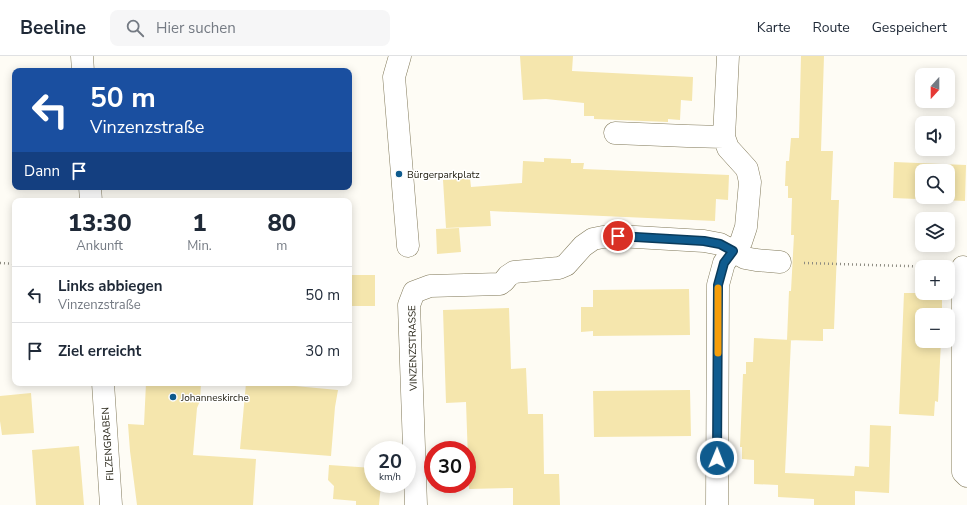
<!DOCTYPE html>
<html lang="de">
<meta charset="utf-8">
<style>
body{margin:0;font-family:"Nunito Sans",sans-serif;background:#f6f6f7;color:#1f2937;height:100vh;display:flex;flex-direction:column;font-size:15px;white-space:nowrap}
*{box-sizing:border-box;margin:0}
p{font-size:13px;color:#747a83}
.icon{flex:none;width:22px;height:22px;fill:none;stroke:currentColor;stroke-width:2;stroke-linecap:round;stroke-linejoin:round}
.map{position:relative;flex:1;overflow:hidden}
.details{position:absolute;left:12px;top:142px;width:340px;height:188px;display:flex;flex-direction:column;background:#fff;border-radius:8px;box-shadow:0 2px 10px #0003}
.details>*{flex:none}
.hud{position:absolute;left:12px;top:12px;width:340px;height:122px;border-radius:8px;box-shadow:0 2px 10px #0003;background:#1a4fa0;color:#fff;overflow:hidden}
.needle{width:26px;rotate:201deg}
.buttons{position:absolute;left:915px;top:12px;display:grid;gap:8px}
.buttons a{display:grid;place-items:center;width:40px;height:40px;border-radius:8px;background:#fff;box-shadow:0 2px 10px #0003;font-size:20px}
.speed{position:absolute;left:364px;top:385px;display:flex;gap:8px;font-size:20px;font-weight:700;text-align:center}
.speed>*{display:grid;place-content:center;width:52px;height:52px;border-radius:50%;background:#fff;box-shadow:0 2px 10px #0003;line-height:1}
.speed small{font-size:10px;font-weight:400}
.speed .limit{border:6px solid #d22;background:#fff;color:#111}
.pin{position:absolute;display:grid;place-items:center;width:34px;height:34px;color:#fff;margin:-17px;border:2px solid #fff;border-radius:50%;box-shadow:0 1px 4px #0007}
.me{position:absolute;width:44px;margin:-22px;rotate:1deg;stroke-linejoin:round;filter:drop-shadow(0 0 3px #0008)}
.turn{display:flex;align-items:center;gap:14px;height:84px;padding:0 12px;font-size:18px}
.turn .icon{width:52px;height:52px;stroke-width:2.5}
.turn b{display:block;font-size:28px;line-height:34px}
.then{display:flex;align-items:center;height:38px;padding:0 12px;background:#0003;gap:8px;font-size:15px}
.eta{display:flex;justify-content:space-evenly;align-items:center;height:68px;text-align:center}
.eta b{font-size:24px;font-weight:800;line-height:28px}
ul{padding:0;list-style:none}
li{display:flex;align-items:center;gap:12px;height:56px;padding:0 12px;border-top:1px solid #e0e1e3}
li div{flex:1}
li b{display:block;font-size:15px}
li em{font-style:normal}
header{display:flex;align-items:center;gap:24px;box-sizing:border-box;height:56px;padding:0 20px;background:#fff;border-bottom:1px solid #e0e1e3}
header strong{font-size:19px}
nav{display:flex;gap:22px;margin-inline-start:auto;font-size:14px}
.search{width:280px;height:36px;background:#f6f6f7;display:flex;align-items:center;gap:10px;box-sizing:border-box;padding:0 14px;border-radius:8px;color:#747a83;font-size:15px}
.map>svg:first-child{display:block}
.building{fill:#f5e6ad;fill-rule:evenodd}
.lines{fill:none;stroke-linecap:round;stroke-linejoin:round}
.minor-casing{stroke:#827a5b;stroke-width:23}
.path{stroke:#8d8b81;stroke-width:2.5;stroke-dasharray:1 3;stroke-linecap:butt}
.minor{stroke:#fff;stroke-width:22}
.route-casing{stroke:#0a3b5c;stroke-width:10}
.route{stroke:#0f5b8e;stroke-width:7}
.slow{stroke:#f59e0b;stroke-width:7}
.poi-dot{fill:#0f5b8e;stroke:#fff;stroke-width:1.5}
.labels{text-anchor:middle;stroke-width:3;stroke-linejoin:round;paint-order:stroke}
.poi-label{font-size:10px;fill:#252215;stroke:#fff;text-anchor:start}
.street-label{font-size:10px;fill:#252215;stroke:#fff}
</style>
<header>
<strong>Beeline</strong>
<div class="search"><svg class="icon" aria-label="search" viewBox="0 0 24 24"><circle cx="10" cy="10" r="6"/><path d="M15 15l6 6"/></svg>Hier suchen</div>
<nav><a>Karte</a><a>Route</a><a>Gespeichert</a></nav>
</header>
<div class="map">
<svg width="967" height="449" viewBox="0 0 967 449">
<rect width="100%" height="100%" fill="#fefcf5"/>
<path class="building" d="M 520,0 L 573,0 L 572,15 L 693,21 L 692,45 L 681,44 L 680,64 L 668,63 L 668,66 L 594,63 L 594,60 L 584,60 L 584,47 L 546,43 L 523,44 Z
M 801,0 L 824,0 L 821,95 L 833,95 L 831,144 L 839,144 L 834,273 L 823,273 L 823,285 L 787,284 L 789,235 L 791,235 L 794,179 L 791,179 L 792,142 L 788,142 L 788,130 L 785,130 L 786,105 L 789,105 L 791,82 L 799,82 Z
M 544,102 L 571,103 L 571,107 L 584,107 L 583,113 L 729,119 L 728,144 L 716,143 L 715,165 L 490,155 L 491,170 L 446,172 L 443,124 L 470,122 L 471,131 L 522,127 L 523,105 L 544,106 Z
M 894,106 L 966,109 L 965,145 L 893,142 ZM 922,115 L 948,115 L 948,141 L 922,141 Z
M 459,172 L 461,196 L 437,198 L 436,173 Z
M 349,219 L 375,219 L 375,250 L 349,250 Z
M 689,233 L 690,279 L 593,280 L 593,275 L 581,276 L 581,251 L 593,251 L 593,234 Z
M 904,237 L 942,237 L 942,259 L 922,259 L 922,285 L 941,285 L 938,346 L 935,345 L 934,360 L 899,358 Z
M 509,252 L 511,313 L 526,312 L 528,358 L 543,358 L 544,418 L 559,418 L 560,449 L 513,449 L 513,432 L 469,433 L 466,346 L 446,347 L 443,254 Z
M 754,282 L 791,284 L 785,417 L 854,420 L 855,410 L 869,411 L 870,369 L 891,370 L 889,437 L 855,435 L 855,449 L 814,449 L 814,443 L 778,441 L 778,429 L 754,428 L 754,404 L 742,403 L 742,391 L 740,391 L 743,318 L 746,318 L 746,306 L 753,306 Z
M 146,327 L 201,327 L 200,345 L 197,352 L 193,399 L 256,403 L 253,449 L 137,449 L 130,395 L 128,368 L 144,369 Z
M 246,327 L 284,327 L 284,329 L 338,334 L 335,351 L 331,400 L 240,393 Z
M 690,334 L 691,380 L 594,381 L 593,335 Z
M 31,337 L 34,377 L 2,379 L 0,365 L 0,340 Z
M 79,390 L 84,449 L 36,449 L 32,394 Z
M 329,409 L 373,412 L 373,428 L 381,428 L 379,449 L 356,449 L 356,445 L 333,443 L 334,430 L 328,424 Z"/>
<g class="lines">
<defs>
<path id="minor" d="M 82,0 L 83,15
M 400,0 L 394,21 L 408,190
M 615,77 L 687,80 L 724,81
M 90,131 L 91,145
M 963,211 L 963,416 L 967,420
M 103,327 L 111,449
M 416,449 L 409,249 L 414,236 L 430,230 L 500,228 L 504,225 L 508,220 L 514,216 L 559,212 L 566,209 L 583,190 L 593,183 L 603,181 L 618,180 L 704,185 L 720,188 L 745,202 L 756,204 L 780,206
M 717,449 L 718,229 L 724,207 L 733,195 L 741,186 L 746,171 L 750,126 L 747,113 L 728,92 L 724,81 L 728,0"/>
</defs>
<use href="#minor" class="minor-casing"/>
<path class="path" d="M 0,207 L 15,208
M 804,207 L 939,211"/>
<use href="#minor" class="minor"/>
</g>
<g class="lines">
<defs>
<path id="route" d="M 618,180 L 704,185 L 720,188 L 733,195 L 724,207 L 718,229 L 717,402"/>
</defs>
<use href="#route" class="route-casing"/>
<use href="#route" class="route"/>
<path class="slow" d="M 718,297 L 718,232"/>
</g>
<g class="poi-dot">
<circle cx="399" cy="118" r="4"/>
<circle cx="173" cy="341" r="4"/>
</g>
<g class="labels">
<g class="poi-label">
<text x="407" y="122">Bürgerparkplatz</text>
<text x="181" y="345">Johanneskirche</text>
</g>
<g class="street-label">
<text transform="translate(412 292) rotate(-91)" y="4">VINZENZSTRASSE</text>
<text transform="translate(107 388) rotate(-94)" y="4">FILZENGRABEN</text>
</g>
</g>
</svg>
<div class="buttons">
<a><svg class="needle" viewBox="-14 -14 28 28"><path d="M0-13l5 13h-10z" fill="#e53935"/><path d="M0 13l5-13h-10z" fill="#747a83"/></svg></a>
<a><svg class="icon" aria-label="sound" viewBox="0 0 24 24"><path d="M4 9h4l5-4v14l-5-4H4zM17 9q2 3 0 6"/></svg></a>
<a><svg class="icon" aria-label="search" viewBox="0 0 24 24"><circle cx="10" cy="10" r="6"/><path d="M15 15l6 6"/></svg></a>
<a><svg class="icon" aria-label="layers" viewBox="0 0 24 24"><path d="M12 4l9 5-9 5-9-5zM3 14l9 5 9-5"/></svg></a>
<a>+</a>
<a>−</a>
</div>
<div class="speed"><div>20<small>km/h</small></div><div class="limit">30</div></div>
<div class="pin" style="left:618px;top:180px;background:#d93025"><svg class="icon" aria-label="arrive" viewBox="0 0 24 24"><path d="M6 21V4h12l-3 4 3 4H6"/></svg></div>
<svg class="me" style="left:717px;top:402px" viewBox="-20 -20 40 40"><circle r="17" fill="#0f5b8e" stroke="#fff" stroke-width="3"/><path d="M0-11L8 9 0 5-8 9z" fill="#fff"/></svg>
<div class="hud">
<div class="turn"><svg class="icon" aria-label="left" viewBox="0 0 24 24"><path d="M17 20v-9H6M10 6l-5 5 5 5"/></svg><div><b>50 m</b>Vinzenzstraße</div></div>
<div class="then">Dann<svg class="icon" aria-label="arrive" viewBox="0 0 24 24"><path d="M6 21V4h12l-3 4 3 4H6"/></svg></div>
</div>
<section class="details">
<div class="eta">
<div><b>13:30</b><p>Ankunft</p></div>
<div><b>1</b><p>Min.</p></div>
<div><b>80</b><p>m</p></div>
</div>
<ul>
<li><svg class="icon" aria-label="left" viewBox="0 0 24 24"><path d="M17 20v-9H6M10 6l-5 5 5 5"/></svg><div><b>Links abbiegen</b><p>Vinzenzstraße</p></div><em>50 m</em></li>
<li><svg class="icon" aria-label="arrive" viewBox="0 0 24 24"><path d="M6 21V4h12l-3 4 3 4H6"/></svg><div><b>Ziel erreicht</b></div><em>30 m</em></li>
</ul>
</section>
</div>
